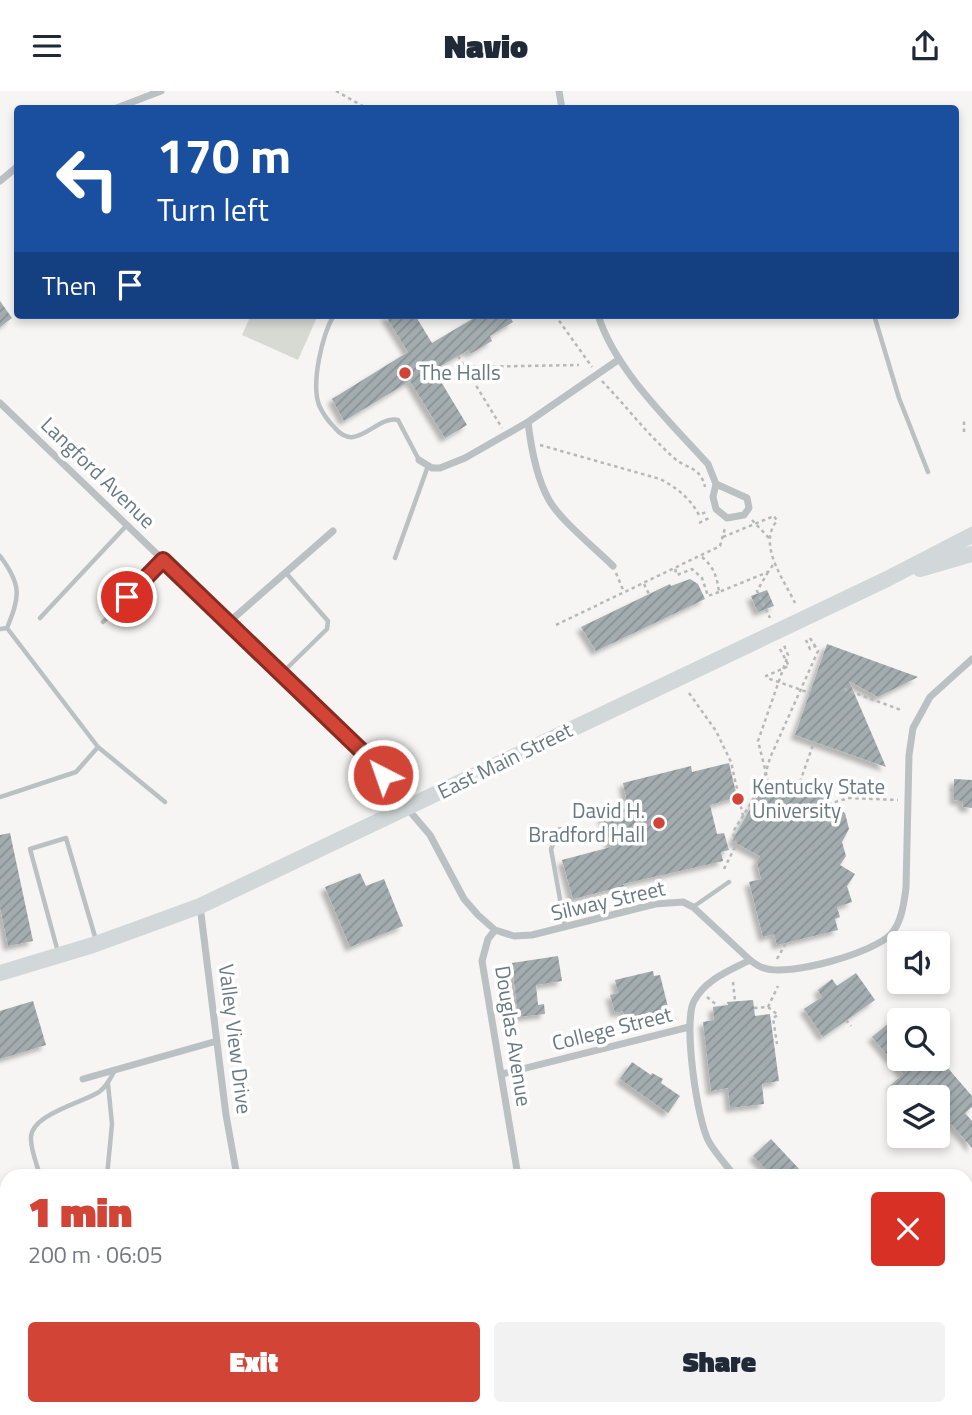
<!DOCTYPE html>
<meta charset="utf-8">
<style>
body{margin:0;font-family:"Titillium Web",sans-serif;background:#f2f2f3;color:#1f2937;height:100vh;display:flex;flex-direction:column;font-size:26px;white-space:nowrap}
*{box-sizing:border-box;margin:0}
p{font-size:23px;color:#747a83}
.icon{flex:none;width:38px;height:38px;fill:none;stroke:currentColor;stroke-width:2;stroke-linecap:round;stroke-linejoin:round}
.map{position:relative;flex:1;overflow:hidden}
.side{position:absolute;left:0px;top:1078px;width:973px;height:247px;display:flex;flex-direction:column;background:#fff;border-radius:21px 21px 0 0;box-shadow:0 4px 10px #0003}
.side>*{flex:none}
.banner{position:absolute;left:14px;top:14px;width:945px;height:214px;border-radius:7px;box-shadow:0 4px 10px #0003;background:#1a4fa0;color:#fff;overflow:hidden}
.buttons{position:absolute;left:887px;top:840px;display:grid;gap:14px}
.buttons a{display:grid;place-items:center;width:63px;height:63px;border-radius:7px;background:#fff;box-shadow:0 4px 10px #0003;font-size:35px}
.pin{position:absolute;display:grid;place-items:center;width:60px;height:60px;color:#fff;margin:-30px;border:4px solid #fff;border-radius:50%;box-shadow:0 2px 7px #0007}
.me{position:absolute;width:77px;margin:-38px;rotate:319deg;stroke-linejoin:round;filter:drop-shadow(0 0 5px #0008)}
.turn{display:flex;align-items:center;gap:24px;height:147px;padding:0 28px;font-size:32px}
.turn .icon{width:91px;height:91px;stroke-width:2.5}
.turn b{display:block;font-size:49px;line-height:60px}
.then{display:flex;align-items:center;height:66px;padding:0 28px;background:#0003;gap:14px;font-size:26px}
.round{display:grid;place-items:center;flex:none;width:74px;height:74px;border-radius:7px;background:#f2f2f3}
.head{display:flex;align-items:center;justify-content:space-between;height:119px;padding:0 28px}
h1{font-size:42px;font-weight:800;line-height:52px;color:#d24436}
.action{display:flex;gap:14px;margin-top:auto;padding:14px 28px}
.action a{flex:1;height:80px;border-radius:7px;background:#d24436;color:#fff;font-size:28px;font-weight:800;line-height:80px;text-align:center}
.action a+a{background:#f2f2f3;color:#1f2937}
header{display:flex;justify-content:space-between;align-items:center;height:91px;padding:0 28px;background:#fff;font-size:32px;font-weight:800}
.map>svg:first-child{display:block}
.forest{fill:url(#forest-firs)}
.garden{fill:#d6dad2}
.building{fill:url(#building-hatch);filter:url(#shadow)}
.lines{fill:none;stroke-linecap:round;stroke-linejoin:round}
.path{stroke:#b5b9bb;stroke-width:2.5;stroke-dasharray:3.5 3.5;stroke-linecap:butt}
.service{stroke:#bbc0c2;stroke-width:4.5}
.minor{stroke:#bbc0c2;stroke-width:7}
.primary{stroke:#d2d8d9;stroke-width:16}
.route-casing{stroke:#882c23;stroke-width:18}
.route{stroke:#d24436;stroke-width:12}
.poi-dot{fill:#d24436;stroke:#fff;stroke-width:2.5}
.labels{text-anchor:middle;stroke-width:7;stroke-linejoin:round;paint-order:stroke}
.poi-label{font-size:21px;fill:#687981;stroke:#fff;text-anchor:start}
.street-label{font-size:21px;fill:#687981;stroke:#fff}
</style>
<header><svg class="icon" aria-label="menu" viewBox="0 0 24 24"><path d="M4 6h16M4 12h16M4 18h16"/></svg>Navio<svg class="icon" aria-label="share" viewBox="0 0 24 24"><path d="M12 15V3M7 8l5-5 5 5M5 13v7h14v-7"/></svg></header>
<div class="map">
<svg width="972" height="1324" viewBox="0 0 972 1324">
<defs>
<pattern id="forest-firs" width="22" height="20" patternUnits="userSpaceOnUse" patternTransform="scale(1.75)"><rect width="22" height="20" fill="#d6dad2"/><path d="M5 1l3.5 6h-7zM16 11l3.5 6h-7z" fill="#b1b6b0"/></pattern>
<pattern id="building-hatch" width="6" height="6" patternUnits="userSpaceOnUse" patternTransform="scale(1.75)"><rect width="6" height="6" fill="#a3acaf"/><path d="M-1 1l2-2M0 6l6-6M5 7l2-2" fill="none" stroke="#899194"/></pattern>
<filter id="shadow"><feDropShadow dx="-4.5" dy="4.5" stdDeviation="2" flood-color="#0004"/></filter>
</defs>
<rect width="100%" height="100%" fill="#f6f5f3"/>
<path class="forest" d="M 7,1180 L 7,1318 L 104,1318 L 105,1324 L 0,1324 L 0,1183 Z"/>
<path class="garden" d="M 251,224 L 318,224 L 298,269 L 242,244 Z"/>
<path class="building" d="M 0,210 L 12,227 L 0,236 Z
M 385,224 L 415,224 L 432,252 L 479,224 L 509,224 L 513,231 L 490,245 L 492,250 L 470,263 L 468,259 L 434,279 L 467,334 L 445,347 L 410,290 L 344,330 L 332,308 L 408,261 Z
M 690,488 L 698,493 L 705,508 L 596,560 L 581,536 L 670,493 L 671,495 Z
M 767,499 L 774,515 L 758,521 L 751,505 Z
M 827,553 L 918,586 L 878,606 L 849,590 L 886,676 L 795,644 Z
M 729,672 L 737,706 L 710,714 L 717,743 L 724,742 L 729,759 L 721,761 L 723,770 L 623,793 L 624,795 L 573,808 L 562,769 L 611,756 L 602,723 L 628,716 L 623,692 L 691,675 L 692,681 Z
M 954,688 L 972,689 L 972,717 L 963,716 L 962,710 L 954,709 Z
M 800,691 L 826,706 L 827,712 L 845,722 L 849,738 L 842,751 L 846,765 L 840,774 L 855,783 L 847,795 L 852,811 L 837,816 L 840,826 L 835,828 L 838,839 L 777,854 L 774,843 L 763,846 L 749,791 L 761,788 L 757,771 L 760,765 L 732,750 L 760,701 Z
M 10,742 L 33,850 L 8,855 L 0,816 L 0,744 Z
M 360,782 L 366,795 L 384,788 L 403,835 L 350,856 L 325,796 Z
M 558,865 L 562,890 L 536,894 L 538,914 L 544,913 L 545,923 L 518,926 L 512,872 Z
M 653,880 L 654,885 L 660,884 L 668,916 L 663,918 L 664,923 L 631,931 L 630,926 L 625,927 L 623,920 L 615,922 L 610,904 L 618,902 L 615,889 Z
M 856,882 L 875,909 L 823,946 L 804,918 L 822,906 L 818,899 L 832,888 L 837,895 Z
M 753,909 L 755,925 L 770,923 L 779,990 L 762,993 L 764,1013 L 730,1017 L 728,997 L 711,1000 L 703,931 L 714,929 L 713,916 L 728,914 L 727,911 Z
M 33,910 L 46,954 L 0,968 L 0,920 Z
M 900,923 L 900,968 L 940,968 L 972,1005 L 972,1016 L 965,1022 L 972,1030 L 972,1057 L 951,1033 L 948,1036 L 938,1023 L 938,1006 L 924,1006 L 918,999 L 909,1006 L 900,1006 L 891,994 L 903,983 L 872,946 Z
M 632,971 L 651,984 L 652,982 L 663,988 L 661,992 L 680,1005 L 668,1022 L 620,988 Z
M 771,1048 L 801,1080 L 795,1085 L 773,1085 L 753,1065 Z"/>
<g class="lines">
<path class="path" d="M 336,0 L 368,18
M 555,224 L 592,276
M 458,265 L 502,337
M 465,276 L 579,274
M 602,290 C 626,315 648,344 674,367 C 688,379 700,375 705,396
M 964,341 L 964,329
M 540,354 L 660,388 C 676,396 691,408 699,424 L 706,421
M 752,429 L 769,447
M 699,432 L 711,426
M 723,446 L 774,425 L 777,430 C 757,453 784,489 795,512
M 702,466 C 714,476 717,486 719,501 L 768,481 L 775,471
M 675,478 L 677,484 L 692,478 L 702,487 L 708,505 L 719,501
M 768,481 L 757,500 L 770,527
M 616,482 L 624,501
M 644,493 L 649,503
M 556,534 L 720,455 L 725,437
M 810,547 L 815,555
M 780,558 L 789,575 L 766,585 L 767,587 L 810,602
M 844,598 L 901,619
M 689,602 L 716,640 L 731,671 L 743,725
M 800,691 L 814,651
M 770,698 L 758,650 L 788,564 L 783,552
M 950,699 L 954,699
M 828,713 L 849,707 L 898,709
M 724,778 L 736,754 L 733,741 L 762,694 L 770,667 L 818,560 L 815,555 L 810,558 L 805,547
M 777,868 L 786,852
M 733,891 L 735,910
M 707,906 L 718,915
M 768,916 L 778,924 L 773,927 L 777,953
M 754,917 L 768,916 L 778,895
M 663,918 L 676,929
M 846,929 L 851,935"/>
<path class="service" d="M 334,224 C 322,244 311,292 319,314 C 322,321 329,331 335,337 C 339,342 346,347 353,346 C 368,344 383,325 398,329 L 419,369
M 874,224 L 899,307 L 928,381
M 0,465 C 22,494 20,505 7,537
M 395,467 L 428,375
M 40,527 L 127,434
M 103,531 L 163,469
M 0,538 L 7,537 L 98,656 L 165,711
M 282,582 L 327,538 L 328,530 L 286,482
M 0,706 L 76,681 L 98,656
M 560,738 L 551,758 L 565,836
M 693,816 L 729,791
M 58,861 L 30,758 L 66,747 L 96,849
M 40,1085 C 37,1073 31,1060 31,1048 C 29,1024 82,1012 99,1001 C 107,995 110,988 115,979
M 107,1085 L 112,1033 L 108,993"/>
<path class="minor" d="M 559,0 L 562,18
M 114,18 L 161,0
M 0,90 L 18,75
M 598,224 C 615,279 670,331 708,373 L 716,393
M 0,312 L 370,668 L 407,717 L 430,744 L 464,808 L 478,824 L 495,839 L 488,848 L 482,870 L 518,1085
M 528,331 C 531,357 536,386 549,409 C 560,429 596,458 613,475
M 419,369 L 432,377 L 440,377 L 465,367 L 528,331 L 618,269
M 716,393 L 747,407 L 749,417 L 744,424 L 727,427 L 716,418 L 713,406 Z
M 228,532 L 333,440
M 200,815 L 226,1024 L 237,1085
M 495,839 L 514,845 L 532,844 L 655,813 L 683,811 L 693,816 L 750,869
M 502,983 L 689,936
M 83,988 L 217,950
M 735,1085 C 726,1074 716,1063 709,1051 C 697,1030 683,931 694,910 C 706,888 729,880 750,869 C 754,872 759,876 764,877 C 788,886 874,862 891,843 C 902,831 904,811 906,797 L 909,664 L 913,637 L 930,606 L 972,568
M 144,1318 L 146,1324
M 307,1318 L 310,1324
M 505,1318 L 506,1324
M 645,1318 L 646,1324
M 921,1318 L 927,1324"/>
<path class="primary" d="M 920,478 L 972,463
M 0,882 L 93,854 L 200,815 L 887,488 L 972,444"/>
</g>
<g class="lines">
<defs>
<path id="route" d="M 127,506 L 163,469 L 370,668 L 383,684"/>
</defs>
<use href="#route" class="route-casing"/>
<use href="#route" class="route"/>
</g>
<g class="poi-dot">
<circle cx="405" cy="282" r="7"/>
<circle cx="738" cy="708" r="7"/>
<circle cx="659" cy="732" r="7"/>
</g>
<g class="labels">
<g class="poi-label">
<text x="419" y="289">The Halls</text>
<text x="752" y="703">Kentucky State<tspan x="752" dy="24">University</tspan></text>
<text x="645" y="727" text-anchor="end">David H.<tspan x="645" dy="24">Bradford Hall</tspan></text>
</g>
<g class="street-label">
<text transform="translate(98 382) rotate(44)" y="7">Langford Avenue</text>
<text transform="translate(505 670) rotate(-26)" y="7">East Main Street</text>
<text transform="translate(608 810) rotate(-13)" y="7">Silway Street</text>
<text transform="translate(612 938) rotate(-14)" y="7">College Street</text>
<text transform="translate(513 945) rotate(81)" y="7">Douglas Avenue</text>
<text transform="translate(235 948) rotate(83)" y="7">Valley View Drive</text>
</g>
</g>
</svg>
<div class="buttons">
<a><svg class="icon" aria-label="sound" viewBox="0 0 24 24"><path d="M4 9h4l5-4v14l-5-4H4zM17 9q2 3 0 6"/></svg></a>
<a><svg class="icon" aria-label="search" viewBox="0 0 24 24"><circle cx="10" cy="10" r="6"/><path d="M15 15l6 6"/></svg></a>
<a><svg class="icon" aria-label="layers" viewBox="0 0 24 24"><path d="M12 4l9 5-9 5-9-5zM3 14l9 5 9-5"/></svg></a>
</div>
<div class="pin" style="left:127px;top:506px;background:#d93025"><svg class="icon" aria-label="arrive" viewBox="0 0 24 24"><path d="M6 21V4h12l-3 4 3 4H6"/></svg></div>
<svg class="me" style="left:383px;top:684px" viewBox="-20 -20 40 40"><circle r="17" fill="#d24436" stroke="#fff" stroke-width="3"/><path d="M0-11L8 9 0 5-8 9z" fill="#fff"/></svg>
<div class="banner">
<div class="turn"><svg class="icon" aria-label="left" viewBox="0 0 24 24"><path d="M17 20v-9H6M10 6l-5 5 5 5"/></svg><div><b>170 m</b>Turn left</div></div>
<div class="then">Then<svg class="icon" aria-label="arrive" viewBox="0 0 24 24"><path d="M6 21V4h12l-3 4 3 4H6"/></svg></div>
</div>
<section class="side">
<div class="head"><div><h1>1 min</h1><p>200 m · 06:05</p></div><a class="round" style="background:#d93025;color:#fff"><svg class="icon" aria-label="close" viewBox="0 0 24 24"><path d="M6 6l12 12M18 6L6 18"/></svg></a></div>
<div class="action"><a>Exit</a><a>Share</a></div>
</section>
</div>
